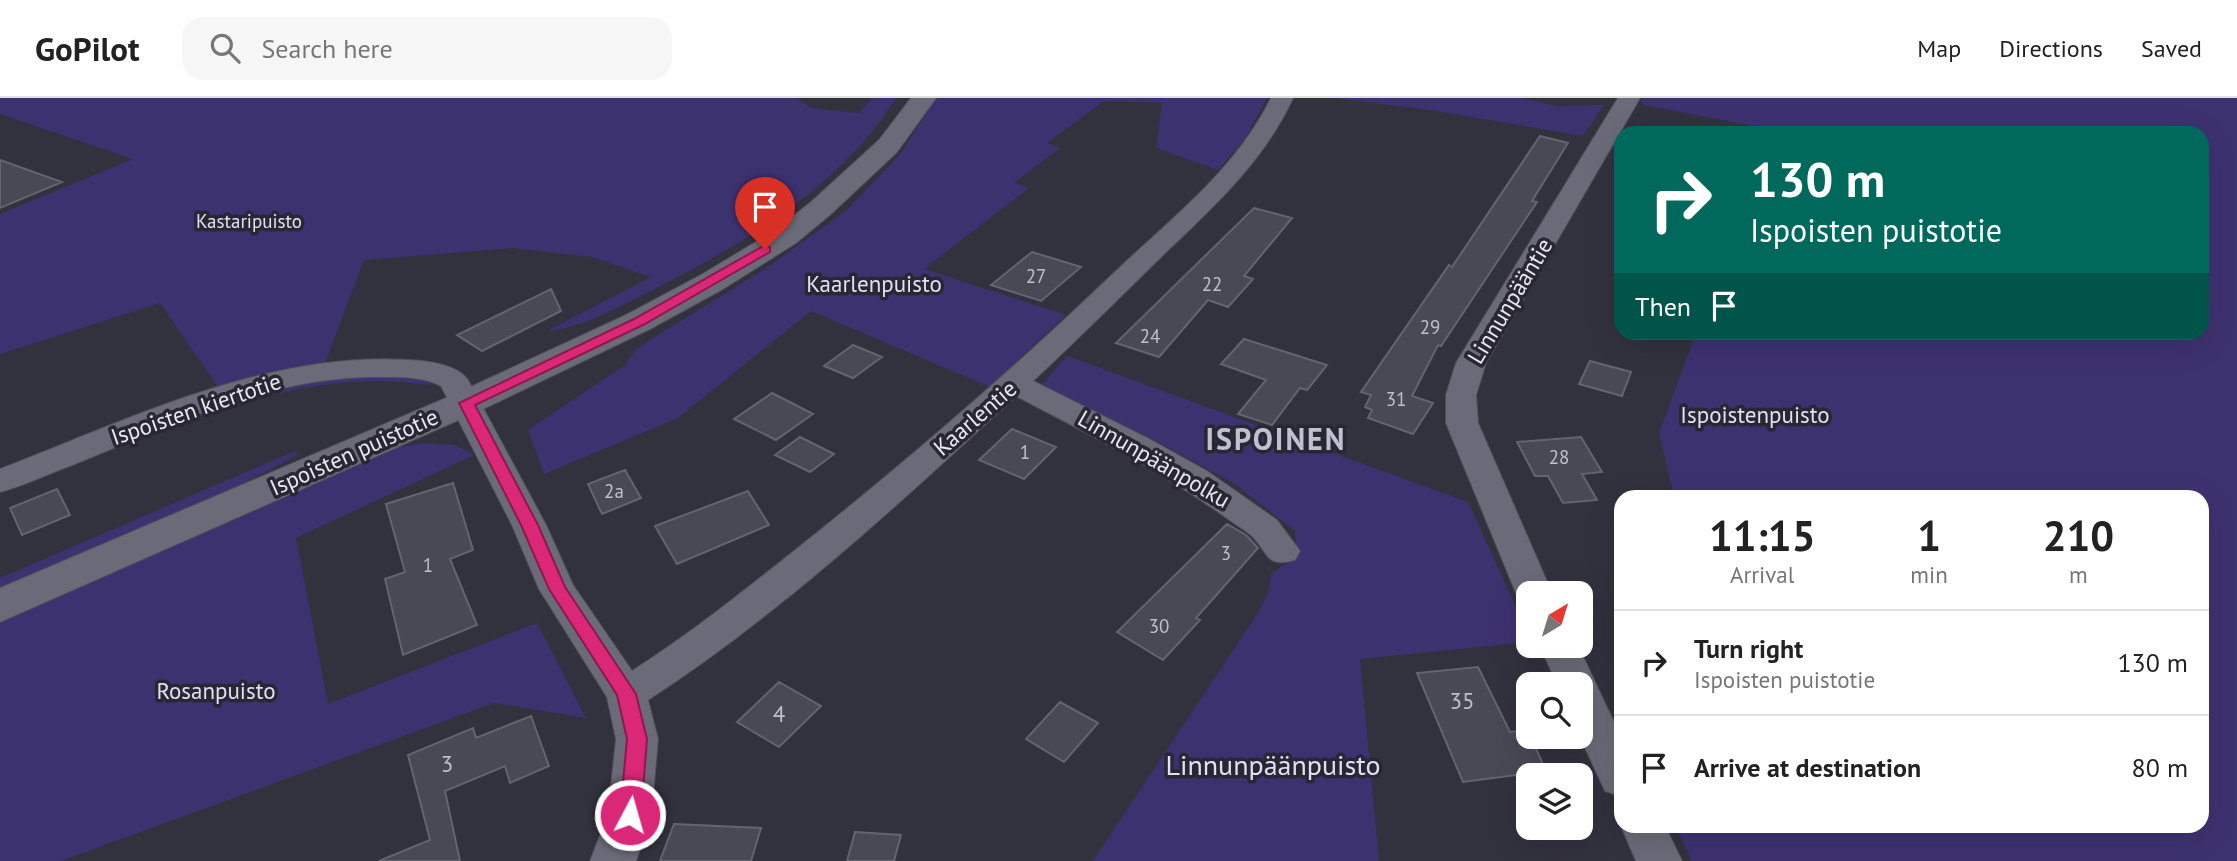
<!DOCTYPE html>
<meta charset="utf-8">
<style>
body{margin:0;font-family:"PT Sans",sans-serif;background:#f6f6f6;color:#222;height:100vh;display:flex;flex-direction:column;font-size:26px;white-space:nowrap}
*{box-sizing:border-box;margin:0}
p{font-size:23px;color:#767676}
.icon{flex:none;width:38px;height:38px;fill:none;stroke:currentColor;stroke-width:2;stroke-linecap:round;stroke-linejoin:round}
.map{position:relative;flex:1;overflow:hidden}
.drawer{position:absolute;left:1614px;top:392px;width:595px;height:343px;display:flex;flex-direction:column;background:#fff;border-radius:21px;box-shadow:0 7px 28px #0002}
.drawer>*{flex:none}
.guide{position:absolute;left:1614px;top:28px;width:595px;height:214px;border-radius:21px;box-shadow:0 7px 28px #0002;background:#00695c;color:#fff;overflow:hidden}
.needle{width:46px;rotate:38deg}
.tools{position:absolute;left:1516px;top:483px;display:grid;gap:14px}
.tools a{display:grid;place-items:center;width:77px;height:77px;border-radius:14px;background:#fff;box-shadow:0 7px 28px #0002;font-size:35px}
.pin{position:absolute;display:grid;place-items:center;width:60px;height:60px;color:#fff;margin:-72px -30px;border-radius:50% 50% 50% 0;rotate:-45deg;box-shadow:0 0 7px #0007}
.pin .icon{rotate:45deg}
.me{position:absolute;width:77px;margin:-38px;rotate:6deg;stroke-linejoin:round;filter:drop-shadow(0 0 5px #0008)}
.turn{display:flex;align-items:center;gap:24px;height:147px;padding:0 21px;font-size:32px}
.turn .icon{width:91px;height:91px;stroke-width:2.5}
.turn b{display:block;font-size:49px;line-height:60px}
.then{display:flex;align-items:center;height:66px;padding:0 21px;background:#0003;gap:14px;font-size:26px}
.eta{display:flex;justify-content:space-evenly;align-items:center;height:119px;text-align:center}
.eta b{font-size:42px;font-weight:700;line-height:49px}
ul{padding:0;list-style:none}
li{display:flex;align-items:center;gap:21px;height:105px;padding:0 21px;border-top:2px solid #e0e0e0}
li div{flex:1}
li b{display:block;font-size:26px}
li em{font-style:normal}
header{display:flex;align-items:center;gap:42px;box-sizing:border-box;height:98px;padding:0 35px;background:#fff;border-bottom:2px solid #e0e0e0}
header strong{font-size:33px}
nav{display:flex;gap:38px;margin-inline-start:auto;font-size:24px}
.search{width:490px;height:63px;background:#f6f6f6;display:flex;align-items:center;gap:18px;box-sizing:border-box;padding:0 24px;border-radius:21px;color:#767676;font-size:26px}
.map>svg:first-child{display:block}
.green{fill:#3d3270}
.building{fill:#494855;stroke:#646372;stroke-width:2}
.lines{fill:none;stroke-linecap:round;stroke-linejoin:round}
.minor-casing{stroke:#504f59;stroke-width:2}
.secondary-casing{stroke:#504f59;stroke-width:2}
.minor{fill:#6b6a78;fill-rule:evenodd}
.secondary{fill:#6b6a78;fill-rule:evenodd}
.route{fill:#db2777;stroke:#8e194d;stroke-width:2}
.labels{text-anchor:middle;stroke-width:7;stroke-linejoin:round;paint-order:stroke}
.far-park-label{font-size:19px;fill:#e0dff3;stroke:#282733}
.number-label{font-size:19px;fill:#c0bfc9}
.park-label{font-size:23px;fill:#e0dff3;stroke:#282733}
.street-label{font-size:23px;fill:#e8e7f0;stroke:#282733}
.near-number-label{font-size:23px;fill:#c0bfc9}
.near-park-label{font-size:28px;fill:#e0dff3;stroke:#282733}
.district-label{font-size:30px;font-weight:bold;letter-spacing:2px;fill:#c1c0d0;stroke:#282733}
</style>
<header>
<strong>GoPilot</strong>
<div class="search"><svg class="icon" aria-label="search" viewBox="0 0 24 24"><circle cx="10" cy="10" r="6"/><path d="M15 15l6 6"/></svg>Search here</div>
<nav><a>Map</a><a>Directions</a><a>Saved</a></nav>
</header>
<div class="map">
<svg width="2237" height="763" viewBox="0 0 2237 763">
<rect width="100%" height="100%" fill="#32313e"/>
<path class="green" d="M 0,0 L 797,0 L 811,10 L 859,15 L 872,0 L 896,0 C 839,92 735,151 641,198 C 611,213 580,230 547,233 L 651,179 L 592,159 L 512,150 L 364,162 L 325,265 L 272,273 L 218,289 L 160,205 L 0,256 L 0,116 L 133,61 L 0,16 Z
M 936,0 L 1267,0 L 1245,41 L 1218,72 L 1156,50 L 1162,5 L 1104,3 L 1047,45 L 1060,50 L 1014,85 L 1029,90 L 924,171 L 1066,217 L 990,289 L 811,213 L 678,320 L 544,376 L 528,332 L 625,267 L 637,250 L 765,171 L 847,112 L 901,55 Z
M 1333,0 L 1520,0 L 1557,8 L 1604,7 L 1583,38 L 1431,12 Z
M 1643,0 L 2237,0 L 2237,763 L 1692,763 L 1675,728 L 2202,728 L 2202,399 L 1674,399 L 1659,335 L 1696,235 L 2202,234 L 2202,35 L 1769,35 L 1770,31 L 1644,7 L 1641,4 Z
M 1067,258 L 1468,404 L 1528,535 L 1528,544 L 1360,561 L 1379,763 L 1093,763 L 1256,518 L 1268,495 L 1271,476 L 1297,457 L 1295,433 L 1235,386 L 1152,341 L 1041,288 Z
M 408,277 L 432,284 L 429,287 C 327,272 230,305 137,343 L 150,330 L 296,282 Z
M 426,345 L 455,347 L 474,357 L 296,440 L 328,606 L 537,525 L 586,620 L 494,605 L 61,763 L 0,763 L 0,524 L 392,350 Z
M 295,353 L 298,357 L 220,397 L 0,494 L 0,480 Z"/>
<path class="building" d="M 1540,38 L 1568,45 L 1532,103 L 1537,104 L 1441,248 L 1438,247 L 1412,298 L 1433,305 L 1413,336 L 1368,320 L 1372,312 L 1365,309 L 1371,297 L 1361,294 L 1449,167 L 1452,169 Z
M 0,62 L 62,84 L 0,110 Z
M 1254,110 L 1292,120 L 1244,178 L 1253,181 L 1228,209 L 1208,202 L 1159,259 L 1116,245 Z
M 1032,154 L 1081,169 L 1041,203 L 991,187 Z
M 551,191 L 561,213 L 482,253 L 457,237 Z
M 1244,241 L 1327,267 L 1307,292 L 1300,290 L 1272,327 L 1238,316 L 1266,282 L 1221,266 Z
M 853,247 L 882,259 L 853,280 L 824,268 Z
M 1590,263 L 1631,274 L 1622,298 L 1579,286 Z
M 772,295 L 813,316 L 776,342 L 734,321 Z
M 1012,331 L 1056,349 L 1024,381 L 979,362 Z
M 800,339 L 834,356 L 810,374 L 775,357 Z
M 1581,339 L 1602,374 L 1582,376 L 1597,402 L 1563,405 L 1548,378 L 1535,378 L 1517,344 Z
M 625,372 L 641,400 L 602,416 L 588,386 Z
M 453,385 L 473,452 L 450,461 L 477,527 L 403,557 L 385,481 L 405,474 L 386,406 Z
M 57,391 L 70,417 L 22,437 L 10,410 Z
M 748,393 L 769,427 L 677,466 L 655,428 Z
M 1227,426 L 1246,437 L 1258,450 L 1196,520 L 1200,522 L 1163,562 L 1117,534 Z
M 1478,569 L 1510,634 L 1528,632 L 1528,639 L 1531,639 L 1546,673 L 1463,684 L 1417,575 Z
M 779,584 L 821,608 L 779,649 L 737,624 Z
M 1060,604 L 1098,625 L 1064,664 L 1026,641 Z
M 531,618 L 549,668 L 510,685 L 505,668 L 445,693 L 460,763 L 379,763 L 430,742 L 408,657 L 473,630 L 476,640 Z
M 674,726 L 761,730 L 751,763 L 660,763 Z
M 855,734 L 901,737 L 894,763 L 847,763 Z"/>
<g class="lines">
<defs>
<path id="minor" d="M 1271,0 L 1293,0 C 1263,65 1211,111 1160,160 C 1118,201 1076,243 1033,283 L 1153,343 L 1207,373 L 1277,422 L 1300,453 L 1295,462 C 1266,470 1269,456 1253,439 C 1247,433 1238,428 1231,423 C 1163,374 1091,337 1016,298 C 900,405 780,516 648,602 L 658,641 L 654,686 L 652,717 L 636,763 L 590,763 L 608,717 L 616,641 L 607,599 L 539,491 L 512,427 L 441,288 C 422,278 399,279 378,279 C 271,278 172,327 75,366 C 50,375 26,387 0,394 L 0,371 C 130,321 267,253 409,262 C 428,263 457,266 468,282 L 546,427 L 573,487 L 632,573 C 696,532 755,484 814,437 C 919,353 1020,265 1117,172 C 1173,119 1236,71 1271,0 Z
M 1618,0 L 1640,0 L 1486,265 L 1476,297 L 1478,325 L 1552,495 L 1528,495 L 1528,506 L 1521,504 L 1516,495 L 1446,325 L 1446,297 L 1456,265 Z
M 1540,548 L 1578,548 L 1620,637 L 1620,698 L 1605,693 L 1580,639 L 1580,586 L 1557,586 Z
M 1621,728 L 1665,728 L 1682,763 L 1636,763 Z"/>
<path id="secondary" d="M 911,0 L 936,0 L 897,54 L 831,116 L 796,145 L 723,191 L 650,231 L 479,313 L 0,524 L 0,490 L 453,297 L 626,217 L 701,177 L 774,133 L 811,104 L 879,42 Z"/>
</defs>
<use href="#minor" class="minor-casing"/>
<use href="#secondary" class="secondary-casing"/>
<use href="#minor" class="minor"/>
<use href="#secondary" class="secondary"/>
</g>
<path class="route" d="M 765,147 L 770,149 L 770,154 L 643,227 L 475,307 L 538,427 L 565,489 L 636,596 L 647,641 L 641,717 L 638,723 L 630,726 L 623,723 L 620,717 L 627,641 L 617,597 L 549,491 L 521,427 L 459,305 L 634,221 Z"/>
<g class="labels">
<g class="far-park-label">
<text x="249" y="130">Kastaripuisto</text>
</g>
<g class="number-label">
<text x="1036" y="185">27</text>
<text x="1212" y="193">22</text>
<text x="1430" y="236">29</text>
<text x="1150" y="245">24</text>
<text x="1396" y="308">31</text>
<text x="1025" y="361">1</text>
<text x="1559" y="366">28</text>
<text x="614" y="400">2a</text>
<text x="1226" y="462">3</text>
<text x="428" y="474">1</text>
<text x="1159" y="535">30</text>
</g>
<g class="park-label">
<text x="874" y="194">Kaarlenpuisto</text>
<text x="1755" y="325">Ispoistenpuisto</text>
<text x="216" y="601">Rosanpuisto</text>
</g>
<g class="street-label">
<text transform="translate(1510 203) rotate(-59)" y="8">Linnunpääntie</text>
<text transform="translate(196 311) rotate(-19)" y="8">Ispoisten kiertotie</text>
<text transform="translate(975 320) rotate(-41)" y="8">Kaarlentie</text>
<text transform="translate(354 354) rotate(-24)" y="8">Ispoisten puistotie</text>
<text transform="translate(1154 361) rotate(30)" y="8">Linnunpäänpolku</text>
</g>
<g class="near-number-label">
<text x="1462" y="611">35</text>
<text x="779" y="624">4</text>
<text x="447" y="674">3</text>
</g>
<g class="near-park-label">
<text x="1273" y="677">Linnunpäänpuisto</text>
</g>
<g class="district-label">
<text x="1276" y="352">ISPOINEN</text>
</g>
</g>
</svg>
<div class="tools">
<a><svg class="needle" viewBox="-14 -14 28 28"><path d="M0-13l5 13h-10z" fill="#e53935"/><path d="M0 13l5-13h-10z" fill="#767676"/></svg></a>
<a><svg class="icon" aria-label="search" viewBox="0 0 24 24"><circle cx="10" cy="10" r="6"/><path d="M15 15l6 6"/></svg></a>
<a><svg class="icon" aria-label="layers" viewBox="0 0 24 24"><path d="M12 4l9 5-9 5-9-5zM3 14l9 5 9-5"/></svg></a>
</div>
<div class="pin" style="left:765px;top:151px;background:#d93025"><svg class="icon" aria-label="arrive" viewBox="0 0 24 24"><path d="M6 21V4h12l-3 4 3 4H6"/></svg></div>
<svg class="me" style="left:630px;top:717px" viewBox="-20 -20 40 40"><circle r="17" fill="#db2777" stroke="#fff" stroke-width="3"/><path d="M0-11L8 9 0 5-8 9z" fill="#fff"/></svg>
<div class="guide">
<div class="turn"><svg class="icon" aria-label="right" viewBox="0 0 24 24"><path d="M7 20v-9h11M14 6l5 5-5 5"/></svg><div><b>130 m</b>Ispoisten puistotie</div></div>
<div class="then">Then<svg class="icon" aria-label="arrive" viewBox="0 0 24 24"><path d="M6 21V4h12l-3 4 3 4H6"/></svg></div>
</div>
<section class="drawer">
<div class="eta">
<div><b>11:15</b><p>Arrival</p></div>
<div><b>1</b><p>min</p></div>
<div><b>210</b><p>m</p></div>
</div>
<ul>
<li><svg class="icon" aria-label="right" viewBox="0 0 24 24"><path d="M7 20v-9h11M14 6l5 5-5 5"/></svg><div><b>Turn right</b><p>Ispoisten puistotie</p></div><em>130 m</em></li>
<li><svg class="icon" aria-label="arrive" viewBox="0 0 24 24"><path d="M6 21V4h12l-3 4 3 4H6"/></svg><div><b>Arrive at destination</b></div><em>80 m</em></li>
</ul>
</section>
</div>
